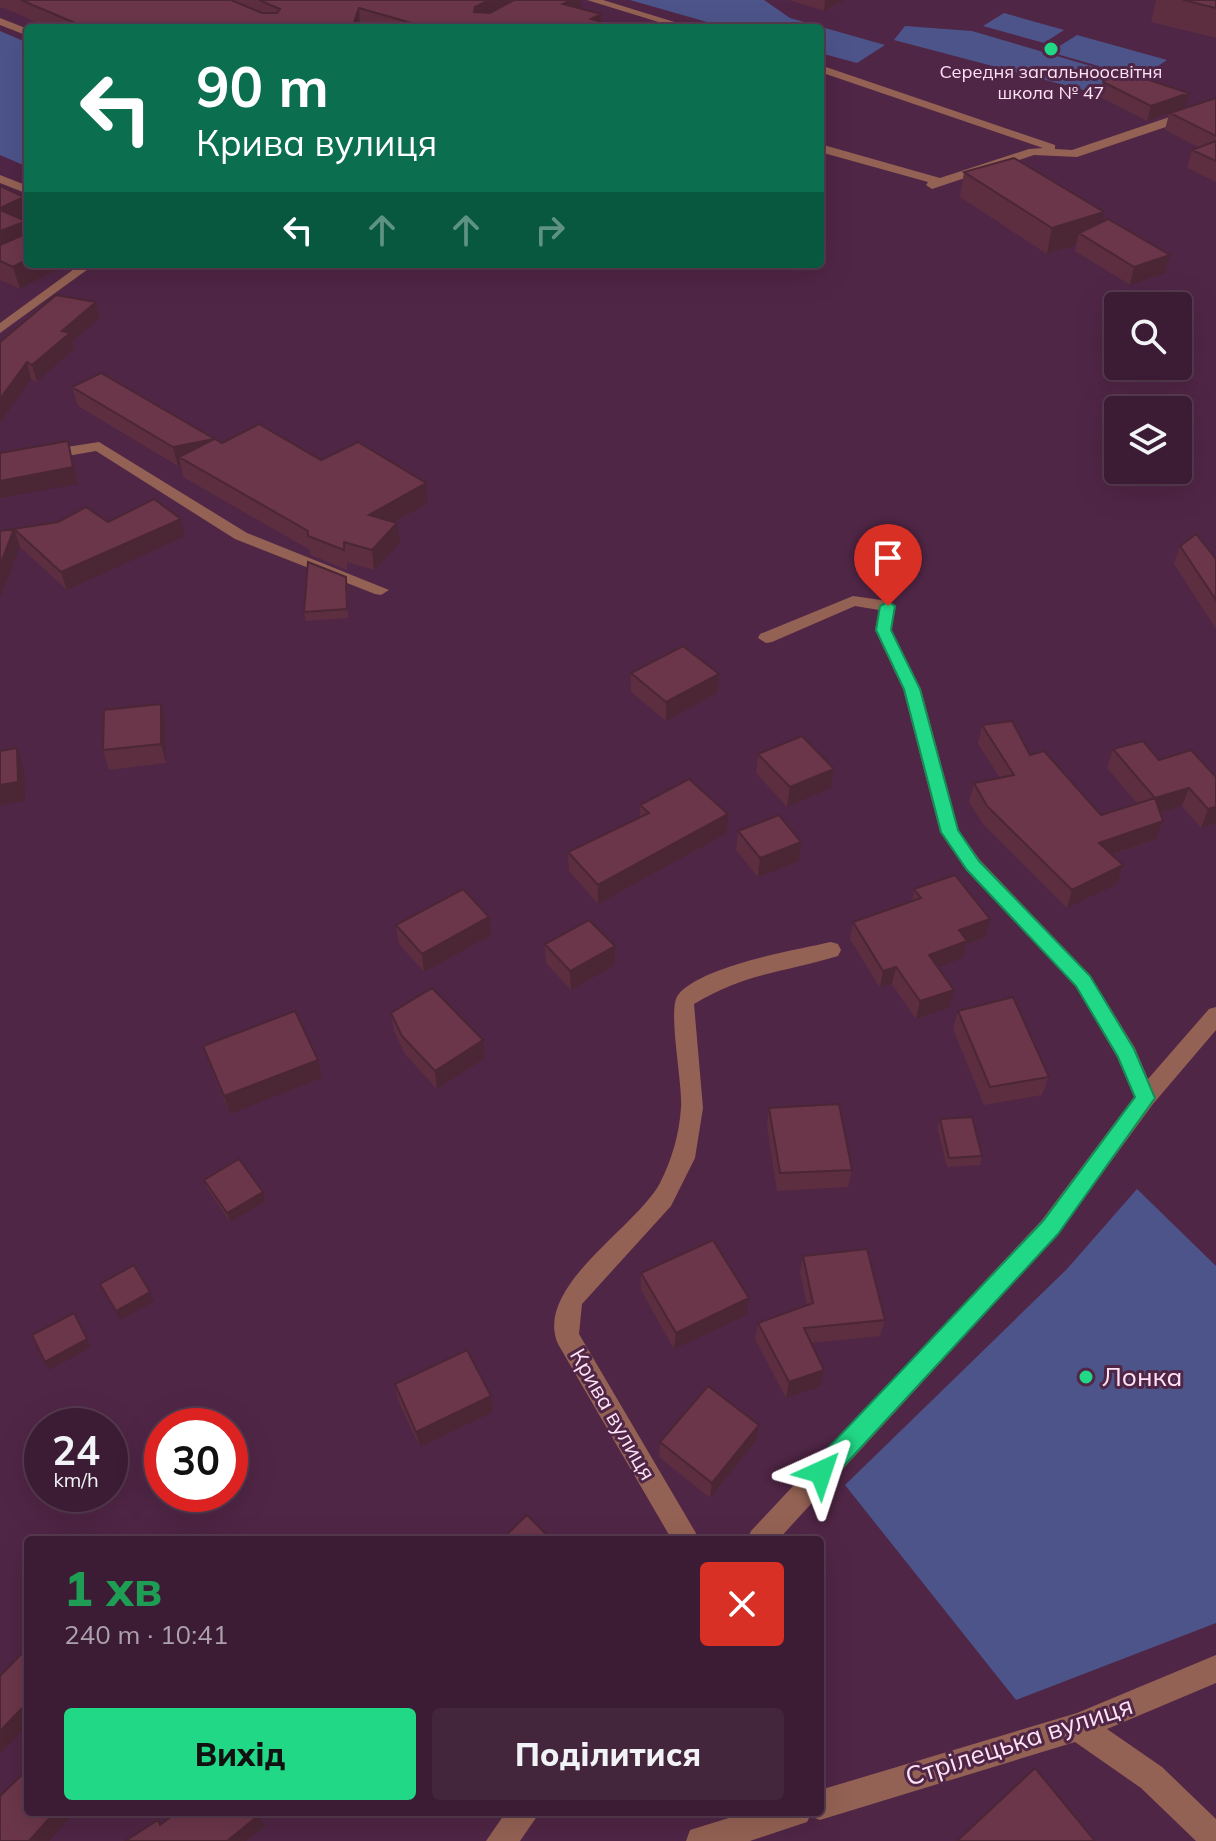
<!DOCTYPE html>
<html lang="uk">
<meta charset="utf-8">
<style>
body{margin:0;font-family:Mulish,sans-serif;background:#43253c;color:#f1f3f6;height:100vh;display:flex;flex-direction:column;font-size:30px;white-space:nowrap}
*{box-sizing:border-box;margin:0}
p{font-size:26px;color:#aca1ac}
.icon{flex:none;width:44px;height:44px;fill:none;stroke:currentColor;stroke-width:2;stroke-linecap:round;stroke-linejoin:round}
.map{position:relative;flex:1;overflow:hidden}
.drawer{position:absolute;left:24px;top:1536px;width:800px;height:280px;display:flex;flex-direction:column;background:#3c1c34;border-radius:8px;box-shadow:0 8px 32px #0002,0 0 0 2px #553a4f}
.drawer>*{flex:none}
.top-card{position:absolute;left:24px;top:24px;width:800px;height:244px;border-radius:8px;box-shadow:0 8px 32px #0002,0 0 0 2px #553a4f;background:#0b6e4f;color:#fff;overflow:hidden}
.tools{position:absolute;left:1104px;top:292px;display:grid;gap:16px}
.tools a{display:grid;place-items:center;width:88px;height:88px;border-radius:8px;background:#3c1c34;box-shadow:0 8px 32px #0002,0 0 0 2px #553a4f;font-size:40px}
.speed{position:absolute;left:24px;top:1408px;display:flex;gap:16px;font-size:40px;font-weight:700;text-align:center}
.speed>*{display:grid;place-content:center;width:104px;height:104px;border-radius:50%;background:#3c1c34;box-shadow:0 8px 32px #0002,0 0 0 2px #553a4f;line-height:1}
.speed small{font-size:20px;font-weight:400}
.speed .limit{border:12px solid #d22;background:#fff;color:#111}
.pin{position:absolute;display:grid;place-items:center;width:68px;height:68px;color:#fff;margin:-82px -34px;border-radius:50% 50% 50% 0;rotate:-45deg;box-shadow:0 0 8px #0007}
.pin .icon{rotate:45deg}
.me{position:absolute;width:88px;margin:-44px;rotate:42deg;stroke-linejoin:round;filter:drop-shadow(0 0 6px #0008)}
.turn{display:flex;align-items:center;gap:28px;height:168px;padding:0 40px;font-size:36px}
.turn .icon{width:104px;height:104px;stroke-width:2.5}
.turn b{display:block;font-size:56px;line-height:68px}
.lanes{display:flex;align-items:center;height:76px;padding:0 40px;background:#0003;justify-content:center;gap:40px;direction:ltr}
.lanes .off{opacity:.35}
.round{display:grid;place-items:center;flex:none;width:84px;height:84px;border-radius:8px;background:#43253c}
.head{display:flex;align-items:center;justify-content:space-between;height:136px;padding:0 40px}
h1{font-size:48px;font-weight:800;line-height:60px;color:#1e9e55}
.button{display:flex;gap:16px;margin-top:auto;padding:16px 40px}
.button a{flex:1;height:92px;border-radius:8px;background:#21d887;color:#111;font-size:32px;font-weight:800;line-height:92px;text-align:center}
.button a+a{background:#43253c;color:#f1f3f6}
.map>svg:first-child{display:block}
.green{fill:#4d548a}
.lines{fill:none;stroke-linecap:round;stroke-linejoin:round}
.minor{fill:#946254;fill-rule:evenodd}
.tertiary{fill:#946254;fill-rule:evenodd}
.wall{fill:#5c2e40}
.shaded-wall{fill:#4b2634}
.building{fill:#6b364a;stroke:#4b2634;stroke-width:2}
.route{fill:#21d887;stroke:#158c58;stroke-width:2}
.poi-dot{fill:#21d887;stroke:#502646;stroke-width:3}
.labels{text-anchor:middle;stroke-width:6;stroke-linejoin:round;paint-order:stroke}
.far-poi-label{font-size:18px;fill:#fee2f5;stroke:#502646}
.street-label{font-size:22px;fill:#fee2f5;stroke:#502646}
.near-poi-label{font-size:26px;fill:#fee2f5;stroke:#502646;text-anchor:start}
.near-street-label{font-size:26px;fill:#fee2f5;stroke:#502646}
</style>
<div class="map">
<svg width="1216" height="1841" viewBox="0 0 1216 1841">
<rect width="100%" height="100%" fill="#502646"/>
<path class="green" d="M 630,0 L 764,0 L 790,18 L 885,45 L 857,63 L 820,53 L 820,28 L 728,28 Z
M 1004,13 L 1064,30 L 1044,43 L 983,26 Z
M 905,26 L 972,31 L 1111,72 L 1114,78 L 1095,93 L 894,40 Z
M 0,31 L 28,43 L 28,167 L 0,155 Z
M 1077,35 L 1167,60 L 1140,78 L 1050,52 Z
M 1137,1189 L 1216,1266 L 1216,1623 L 1016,1700 L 845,1485 L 1067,1269 Z"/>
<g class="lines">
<path class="minor" d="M 587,0 L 603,0 L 694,28 L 678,28 Z
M 0,18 L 28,29 L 28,36 L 0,25 Z
M 820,65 L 1055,145 L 1055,149 L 1072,150 L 1199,107 L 1216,104 L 1216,110 L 1077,157 L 1034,155 L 932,189 L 926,185 L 928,182 L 820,152 L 820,144 L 940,178 L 1029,149 L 1043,148 L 820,72 Z
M 0,175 L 28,186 L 28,194 L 0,183 Z
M 99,442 L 247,533 L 389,590 L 381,595 L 375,594 L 235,539 L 96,451 L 21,464 L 0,463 L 0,453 L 21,454 Z
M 853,596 L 888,601 L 896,606 L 891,630 L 921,689 L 959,831 L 980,860 L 1090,975 L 1135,1048 L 1148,1079 L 1209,1009 L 1216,1007 L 1216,1030 L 1153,1104 L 1058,1234 L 778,1540 L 747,1540 L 751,1531 L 1042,1220 L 1134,1097 L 1117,1057 L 1076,987 L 966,870 L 940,832 L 903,689 L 875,630 L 879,610 L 855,606 L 772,642 L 766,643 L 758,638 L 760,634 Z
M 831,942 L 838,944 L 841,950 L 838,956 C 783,973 747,972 694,1004 L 703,1108 L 695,1158 L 671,1206 L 582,1304 L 579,1334 L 700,1540 L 672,1540 L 558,1344 C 533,1287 636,1228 660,1183 C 672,1159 679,1135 681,1108 C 683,1083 667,1009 678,995 C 701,966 795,950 831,942 Z
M 1216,1655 L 1216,1683 L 1107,1729 L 1162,1767 L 1216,1819 L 1216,1841 L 1196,1841 L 1141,1788 L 1075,1742 L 820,1820 L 810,1816 L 807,1822 L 750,1841 L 686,1841 L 690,1830 L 748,1812 L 820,1812 L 820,1790 L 1077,1713 Z
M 506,1812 L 540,1812 L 520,1841 L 486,1841 Z"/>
<path class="tertiary" d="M 81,264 L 95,264 L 0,333 L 0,323 Z"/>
</g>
<path class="wall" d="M 0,0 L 581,0 L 581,9 L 601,14 L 602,28 L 367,28 L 361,26 L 360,28 L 49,28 L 4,8 L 0,8 Z
M 789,0 L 844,0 L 824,11 Z
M 1156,0 L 1216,0 L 1216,38 L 1151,22 Z
M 1103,82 L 1186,108 L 1216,98 L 1216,182 L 1187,168 L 1192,150 L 1198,147 L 1165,130 L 1169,114 L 1147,121 L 1100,97 Z
M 964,172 L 1101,222 L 1170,255 L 1165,273 L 1130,285 L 1075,251 L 1076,245 L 1047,254 L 960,197 Z
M 0,186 L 28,212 L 28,220 L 25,221 L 28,264 L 67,264 L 20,289 L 0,280 Z
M 96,302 L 100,318 L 72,342 L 74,349 L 37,382 L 31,379 L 0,423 L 0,342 Z
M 72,387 L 222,443 L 321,460 L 428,503 L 393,522 L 400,543 L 374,570 L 347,562 L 347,570 L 311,555 L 310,550 L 183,477 L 181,466 L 178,466 L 78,406 Z
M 181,519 L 185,536 L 67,590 L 20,547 L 0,531 L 108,522 Z
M 1180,546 L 1216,559 L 1216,629 L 1174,564 Z
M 348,586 L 348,618 L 306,621 L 304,612 Z
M 631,673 L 719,674 L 717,693 L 666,721 L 631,692 Z
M 166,723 L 166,763 L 109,770 L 103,750 Z
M 982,725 L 1030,755 L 1101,815 L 1137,803 L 1107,768 L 1113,749 L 1159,760 L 1216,777 L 1216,823 L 1201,828 L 1182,806 L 1160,813 L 1163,821 L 1156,839 L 1112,855 L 1123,865 L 1117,884 L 1067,908 L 983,824 L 969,802 L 974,783 L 1000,778 L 978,744 Z
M 758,754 L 834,769 L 831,788 L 787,807 L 756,773 Z
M 640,805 L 727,833 L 598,904 L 569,871 L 568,852 L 640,817 Z
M 738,831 L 799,861 L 758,877 L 736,850 Z
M 914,889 L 985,937 L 966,944 L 963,958 L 938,967 L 954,990 L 950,1007 L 916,1019 L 892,984 L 880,988 L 850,939 L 853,922 L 912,902 Z
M 396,925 L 491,935 L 424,972 L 399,944 Z
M 545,944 L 615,965 L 571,990 L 546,963 Z
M 958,1011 L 1049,1077 L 1042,1095 L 984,1105 L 953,1029 Z
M 391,1013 L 483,1040 L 485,1058 L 437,1089 L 405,1054 L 394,1031 Z
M 203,1046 L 318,1060 L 322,1078 L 230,1114 L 209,1064 Z
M 769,1108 L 852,1170 L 848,1187 L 777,1191 L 767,1126 Z
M 940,1119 L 982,1156 L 980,1165 L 947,1167 L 937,1128 Z
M 204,1180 L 263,1192 L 266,1201 L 230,1222 L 207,1188 Z
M 803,1256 L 885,1320 L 880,1336 L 811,1343 L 821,1386 L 786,1398 L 755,1339 L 758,1323 L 807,1305 L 800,1272 Z
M 641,1273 L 747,1315 L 674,1349 L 641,1290 Z
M 395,1384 L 491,1396 L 493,1412 L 420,1447 L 398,1400 Z
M 759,1425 L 756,1441 L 710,1498 L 659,1457 L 660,1442 Z"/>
<path class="shaded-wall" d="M 489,0 L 524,0 L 476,25 L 474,12 L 475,7 Z
M 571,0 L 581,0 L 581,13 L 563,4 Z
M 825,0 L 844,0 L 824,11 Z
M 359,8 L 360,28 L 352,28 Z
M 601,14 L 602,28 L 591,28 L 591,19 Z
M 1189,93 L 1185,108 L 1147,121 L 1151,106 Z
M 24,197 L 28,212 L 28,220 L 18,224 L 24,222 L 28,236 L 0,256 L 0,208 Z
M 1104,212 L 1098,238 L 1079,233 L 1076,245 L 1047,254 L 1052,228 Z
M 1170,255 L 1165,273 L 1130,285 L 1134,267 Z
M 28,259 L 28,264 L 67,264 L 20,289 L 13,267 Z
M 96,302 L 100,318 L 72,342 L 74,349 L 37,382 L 32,365 L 62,331 Z
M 27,362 L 31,379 L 0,423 L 0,399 Z
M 214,439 L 179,457 L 181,466 L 178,466 L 173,447 Z
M 68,441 L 78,484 L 0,498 L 0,481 Z
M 426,483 L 428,503 L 372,534 L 369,515 Z
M 181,519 L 185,536 L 67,590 L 61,572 Z
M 397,523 L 400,543 L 374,570 L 372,550 Z
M 14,529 L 20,547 L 0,598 L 0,565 Z
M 719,674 L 717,693 L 666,721 L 666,702 Z
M 161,704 L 166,723 L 166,763 L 161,744 Z
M 17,748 L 24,768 L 25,801 L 0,805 L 0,785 Z
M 834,769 L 831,788 L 787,807 L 790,787 Z
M 1189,788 L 1182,806 L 1149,816 L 1155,798 Z
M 1216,807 L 1216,823 L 1201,828 L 1208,809 Z
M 728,814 L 727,833 L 598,904 L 598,885 Z
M 1163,821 L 1156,839 L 1093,861 L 1099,843 Z
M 801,842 L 799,861 L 758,877 L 760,858 Z
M 1123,865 L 1117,884 L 1067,908 L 1072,890 Z
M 489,917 L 491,935 L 424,972 L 422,954 Z
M 990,919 L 985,937 L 966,944 L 963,958 L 925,972 L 929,955 L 959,930 Z
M 615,946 L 615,965 L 571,990 L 570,971 Z
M 896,967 L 892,984 L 880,988 L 883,971 Z
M 954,990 L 950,1007 L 916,1019 L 920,1001 Z
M 483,1040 L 485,1058 L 437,1089 L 435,1071 Z
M 318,1060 L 322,1078 L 230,1114 L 224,1096 Z
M 263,1192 L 266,1201 L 230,1222 L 227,1213 Z
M 150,1292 L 154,1301 L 120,1320 L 116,1311 Z
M 749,1298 L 747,1315 L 674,1349 L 676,1333 Z
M 74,1313 L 91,1347 L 49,1370 L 45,1362 Z
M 824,1370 L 821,1386 L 786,1398 L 789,1382 Z
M 491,1396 L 493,1412 L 420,1447 L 416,1432 Z
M 759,1425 L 756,1441 L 710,1498 L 712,1483 Z
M 28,1702 L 28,1725 L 0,1754 L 0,1731 Z
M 55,1812 L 75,1812 L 49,1841 L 29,1841 Z
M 256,1812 L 265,1826 L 246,1841 L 227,1841 Z"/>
<path class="building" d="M 21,0 L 231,0 L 262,13 L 277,13 L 280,9 L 259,0 L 489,0 L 475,7 L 474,12 L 490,13 L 514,0 L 571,0 L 563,4 L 601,14 L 591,19 L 602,22 L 592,28 L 594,28 L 429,28 L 359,8 L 352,28 L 87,28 Z
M 1183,0 L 1216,0 L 1216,8 Z
M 1109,67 L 1189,93 L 1151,106 L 1103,82 Z
M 1216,98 L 1216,136 L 1170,113 Z
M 1216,141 L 1216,161 L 1192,150 Z
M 1014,158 L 1104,212 L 1052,228 L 964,172 Z
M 0,186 L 24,197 L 0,208 Z
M 0,210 L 28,222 L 28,259 L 13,267 L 0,261 L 0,245 L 23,235 L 24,222 L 0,231 Z
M 1108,219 L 1170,255 L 1134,267 L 1079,233 Z
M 56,295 L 96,302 L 62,331 L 70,333 L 32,365 L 27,362 L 0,399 L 0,342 Z
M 101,373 L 222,443 L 259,424 L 321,460 L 358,442 L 426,483 L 369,515 L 397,523 L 372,550 L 344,542 L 344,550 L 308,536 L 308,531 L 179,457 L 214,439 L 173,447 L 72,387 Z
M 68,441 L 73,467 L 0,481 L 0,453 Z
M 154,499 L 181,519 L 61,572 L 14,529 L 0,565 L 0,531 L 58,522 L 86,507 L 108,522 Z
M 1196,534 L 1216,559 L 1216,600 L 1180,546 Z
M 308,562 L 346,577 L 347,609 L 304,612 Z
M 683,646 L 719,674 L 666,702 L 631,673 Z
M 161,704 L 161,744 L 103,750 L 104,710 Z
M 1012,721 L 1030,755 L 1044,751 L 1101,815 L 1155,798 L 1113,749 L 1143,741 L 1159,760 L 1191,750 L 1216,777 L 1216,807 L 1208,809 L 1189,788 L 1155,798 L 1163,821 L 1099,843 L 1123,865 L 1072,890 L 987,806 L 974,783 L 1014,775 L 982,725 Z
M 802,736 L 834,769 L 790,787 L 758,754 Z
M 17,748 L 18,782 L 0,785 L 0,751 Z
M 689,779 L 728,814 L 598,885 L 568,852 L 649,813 L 640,805 Z
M 779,815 L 801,842 L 760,858 L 738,831 Z
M 955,875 L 990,919 L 959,930 L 967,941 L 929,955 L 954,990 L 920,1001 L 896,967 L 883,971 L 853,922 L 921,898 L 914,889 Z
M 463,889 L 489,917 L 422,954 L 396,925 Z
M 589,920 L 615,946 L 570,971 L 545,944 Z
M 432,988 L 483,1040 L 435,1071 L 402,1036 L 391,1013 Z
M 1013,997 L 1049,1077 L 990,1087 L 958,1011 Z
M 295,1011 L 318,1060 L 224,1096 L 203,1046 Z
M 839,1104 L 852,1170 L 780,1173 L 769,1108 Z
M 972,1117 L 982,1156 L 949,1158 L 940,1119 Z
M 239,1159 L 263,1192 L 227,1213 L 204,1180 Z
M 713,1240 L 749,1298 L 676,1333 L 641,1273 Z
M 867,1249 L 885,1320 L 804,1328 L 824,1370 L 789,1382 L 758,1323 L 813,1303 L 803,1256 Z
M 134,1265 L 150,1292 L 116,1311 L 100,1284 Z
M 74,1313 L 87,1339 L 45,1362 L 32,1335 Z
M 467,1350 L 491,1396 L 416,1432 L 395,1384 Z
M 708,1386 L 759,1425 L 712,1483 L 660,1442 Z
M 527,1515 L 552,1540 L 501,1540 Z
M 28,1647 L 28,1702 L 0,1731 L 0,1676 Z
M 1035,1768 L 1095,1841 L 957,1841 Z
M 28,1769 L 28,1812 L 55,1812 L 29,1841 L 0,1841 L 0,1796 Z
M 177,1812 L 256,1812 L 258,1816 L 227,1841 L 125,1841 L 158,1820 L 160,1825 Z"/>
<path class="route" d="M 888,602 L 895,606 L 891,630 L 920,689 L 958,830 L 979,861 L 1090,976 L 1134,1049 L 1155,1098 L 1058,1234 L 830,1481 L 821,1484 L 813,1481 L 810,1472 L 813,1464 L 1043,1221 L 1135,1097 L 1118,1057 L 1076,986 L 967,870 L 941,832 L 904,689 L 876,630 L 880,606 Z"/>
<g class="poi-dot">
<circle cx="1051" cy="49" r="8"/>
<circle cx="1086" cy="1377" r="8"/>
</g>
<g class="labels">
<g class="far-poi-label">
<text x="1051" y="78">Середня загальноосвітня<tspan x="1051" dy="21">школа № 47</tspan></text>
</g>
<g class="street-label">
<text transform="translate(613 1414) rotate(60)" y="8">Крива вулиця</text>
</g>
<g class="near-poi-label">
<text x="1102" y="1386">Лонка</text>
</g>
<g class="near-street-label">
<text transform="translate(1019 1741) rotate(-18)" y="9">Стрілецька вулиця</text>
</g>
</g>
</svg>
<div class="tools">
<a><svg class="icon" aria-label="search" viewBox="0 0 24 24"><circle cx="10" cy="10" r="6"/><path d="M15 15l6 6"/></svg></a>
<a><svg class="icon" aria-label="layers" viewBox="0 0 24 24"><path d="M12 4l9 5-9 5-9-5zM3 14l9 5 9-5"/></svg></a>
</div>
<div class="speed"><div>24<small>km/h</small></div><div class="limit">30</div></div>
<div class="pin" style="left:888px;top:606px;background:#d93025"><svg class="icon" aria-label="arrive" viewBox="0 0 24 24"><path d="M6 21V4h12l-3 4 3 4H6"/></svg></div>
<svg class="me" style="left:821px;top:1472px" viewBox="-20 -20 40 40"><path d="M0-17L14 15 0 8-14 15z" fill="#21d887" stroke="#fff" stroke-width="4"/></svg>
<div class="top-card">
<div class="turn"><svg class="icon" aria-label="left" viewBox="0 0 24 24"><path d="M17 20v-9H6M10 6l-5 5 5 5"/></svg><div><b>90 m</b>Крива вулиця</div></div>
<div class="lanes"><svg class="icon" aria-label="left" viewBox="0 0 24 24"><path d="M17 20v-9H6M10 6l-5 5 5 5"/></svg><svg class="icon off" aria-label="ahead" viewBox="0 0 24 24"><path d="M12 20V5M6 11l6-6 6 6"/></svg><svg class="icon off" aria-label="ahead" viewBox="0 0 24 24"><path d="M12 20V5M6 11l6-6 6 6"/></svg><svg class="icon off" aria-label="right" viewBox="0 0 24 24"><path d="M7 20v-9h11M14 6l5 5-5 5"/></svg></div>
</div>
<section class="drawer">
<div class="head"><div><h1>1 хв</h1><p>240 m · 10:41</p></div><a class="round" style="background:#d93025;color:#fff"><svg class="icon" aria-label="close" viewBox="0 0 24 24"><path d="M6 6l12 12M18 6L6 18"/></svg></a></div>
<div class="button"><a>Вихід</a><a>Поділитися</a></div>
</section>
</div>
